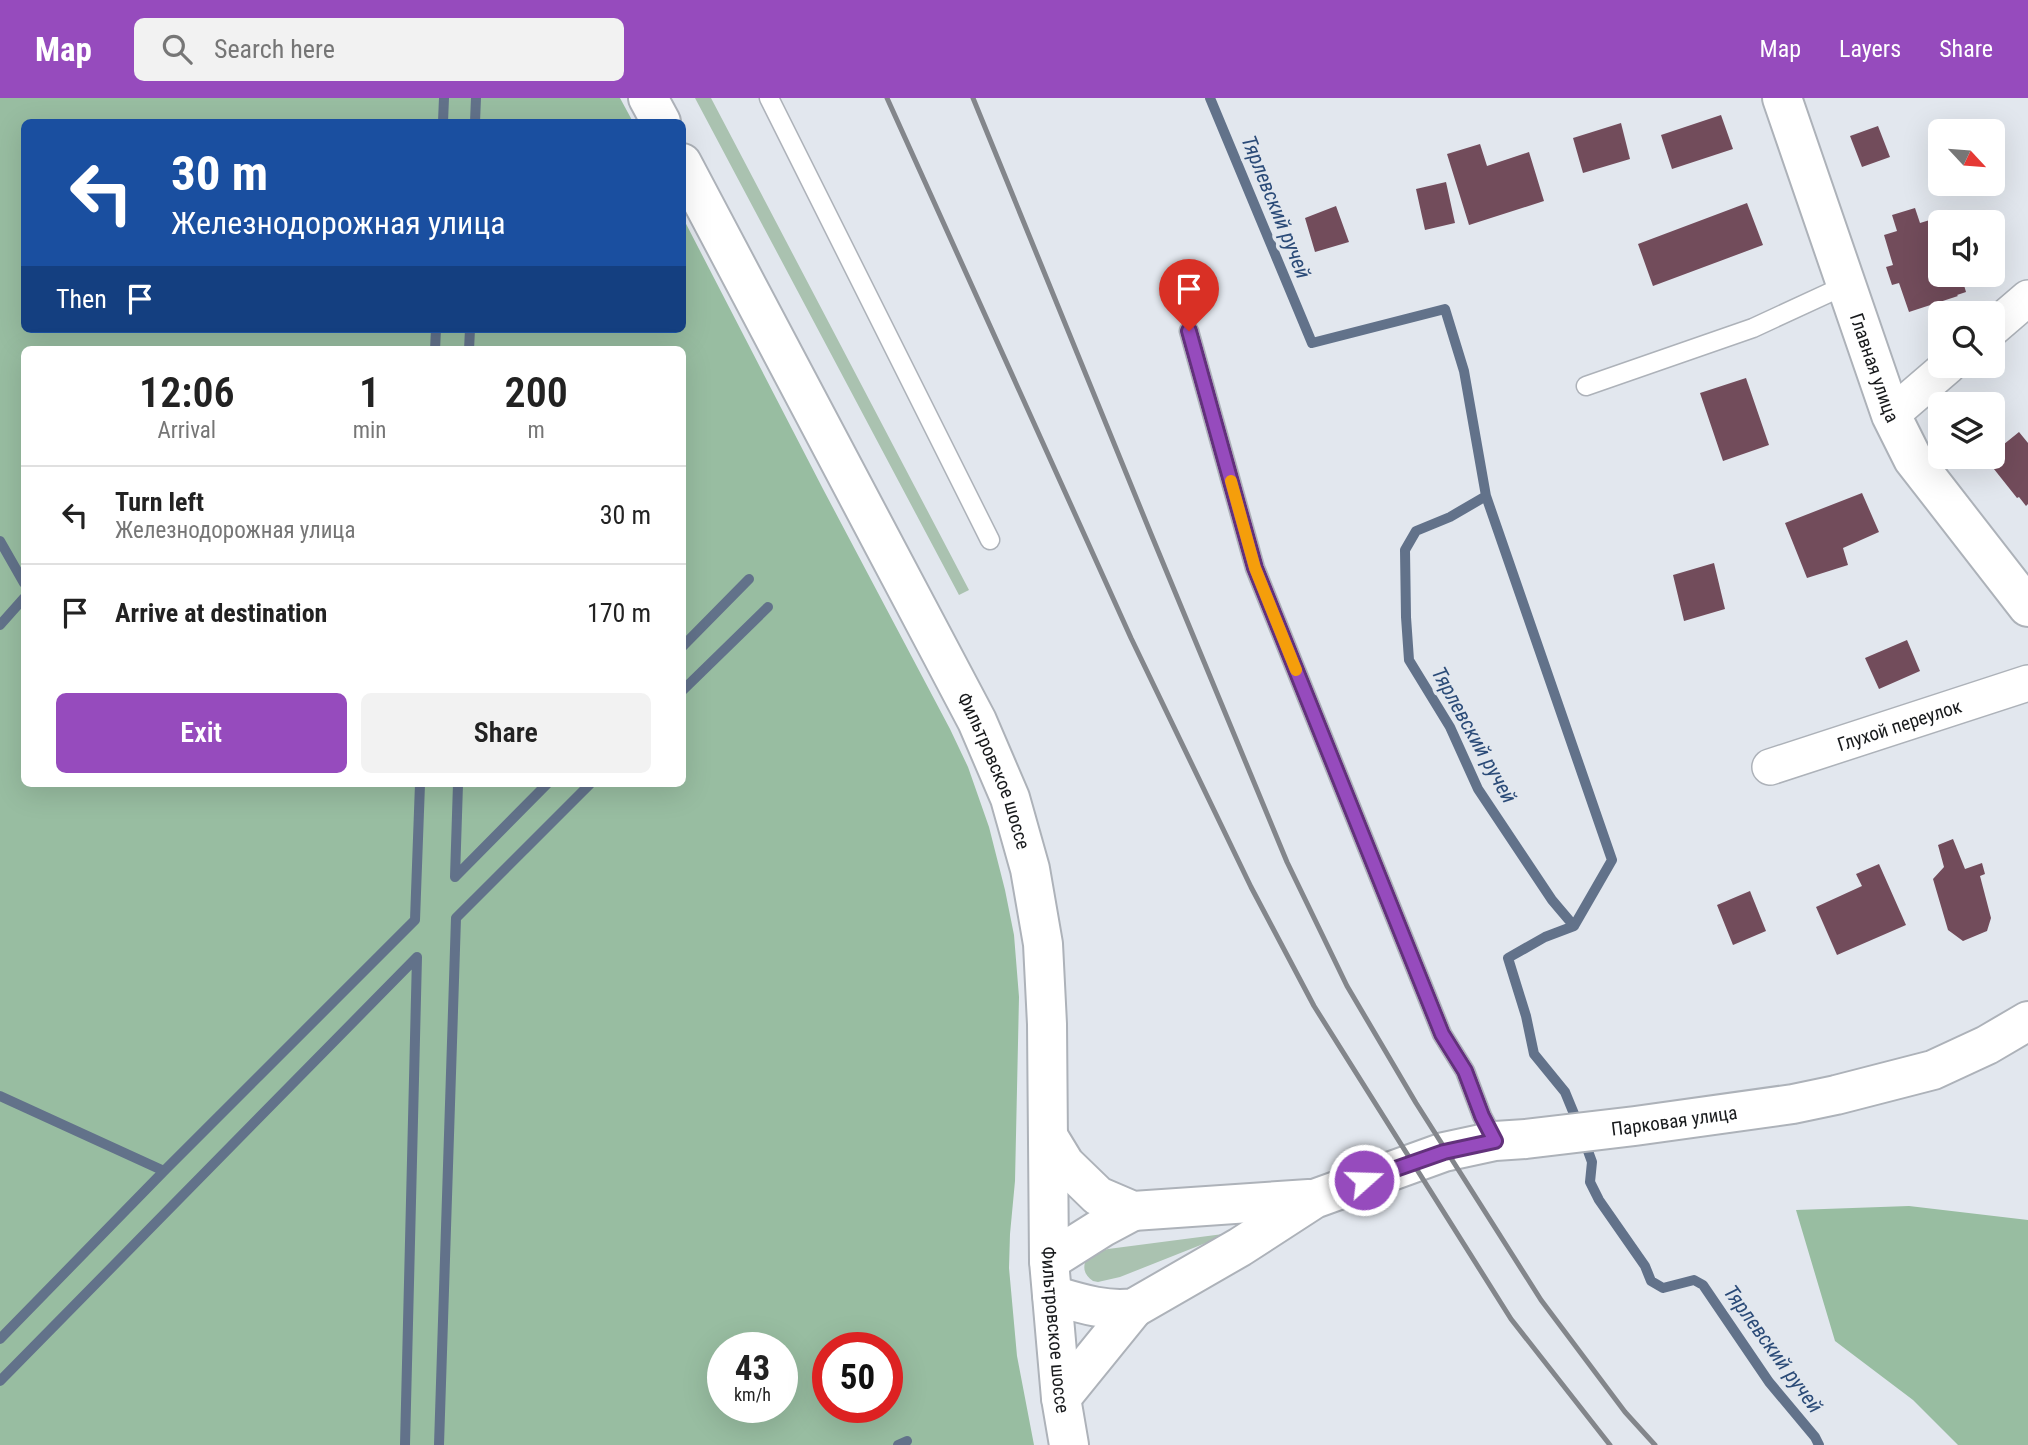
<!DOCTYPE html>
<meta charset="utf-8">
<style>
body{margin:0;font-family:"Roboto Condensed",sans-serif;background:#f2f2f2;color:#222;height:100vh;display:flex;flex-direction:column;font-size:26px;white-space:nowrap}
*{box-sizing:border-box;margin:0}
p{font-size:23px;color:#767676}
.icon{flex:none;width:38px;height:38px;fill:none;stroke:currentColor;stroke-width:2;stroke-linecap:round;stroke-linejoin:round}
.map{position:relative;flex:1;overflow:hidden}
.panel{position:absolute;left:21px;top:248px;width:665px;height:441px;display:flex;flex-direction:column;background:#fff;border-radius:10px;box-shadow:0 7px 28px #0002}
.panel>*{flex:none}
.top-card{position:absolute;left:21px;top:21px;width:665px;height:214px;border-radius:10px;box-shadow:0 7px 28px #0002;background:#1a4fa0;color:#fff;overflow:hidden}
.needle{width:46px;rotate:116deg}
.tools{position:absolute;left:1928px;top:21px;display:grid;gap:14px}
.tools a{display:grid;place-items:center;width:77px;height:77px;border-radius:10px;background:#fff;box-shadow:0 7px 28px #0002;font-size:35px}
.speed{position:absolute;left:707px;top:1234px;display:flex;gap:14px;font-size:35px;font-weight:700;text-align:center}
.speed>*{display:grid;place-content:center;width:91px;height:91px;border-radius:50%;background:#fff;box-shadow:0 7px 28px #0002;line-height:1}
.speed small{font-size:18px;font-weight:400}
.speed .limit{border:10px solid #d22;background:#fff;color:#111}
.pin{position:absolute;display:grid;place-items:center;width:60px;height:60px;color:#fff;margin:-72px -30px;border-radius:50% 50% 50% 0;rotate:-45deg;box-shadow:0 0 7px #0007}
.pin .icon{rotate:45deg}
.me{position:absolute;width:77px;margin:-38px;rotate:70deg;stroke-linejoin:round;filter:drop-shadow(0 0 5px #0008)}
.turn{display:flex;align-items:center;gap:24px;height:147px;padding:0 35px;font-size:32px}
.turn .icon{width:91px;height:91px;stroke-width:2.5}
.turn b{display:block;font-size:49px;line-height:60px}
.then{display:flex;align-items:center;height:66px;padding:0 35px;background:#0003;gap:14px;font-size:26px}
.eta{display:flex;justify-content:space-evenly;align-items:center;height:119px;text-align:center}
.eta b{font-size:42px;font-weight:600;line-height:49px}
.button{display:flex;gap:14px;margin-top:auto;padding:14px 35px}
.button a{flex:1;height:80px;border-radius:10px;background:#964bbd;color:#fff;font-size:28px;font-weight:600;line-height:80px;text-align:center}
.button a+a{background:#f2f2f2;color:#222}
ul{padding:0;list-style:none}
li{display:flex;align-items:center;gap:21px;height:98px;padding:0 35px;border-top:2px solid #e0e0e0}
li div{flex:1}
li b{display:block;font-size:26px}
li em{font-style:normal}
header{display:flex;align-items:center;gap:42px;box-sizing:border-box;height:98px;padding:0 35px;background:#964bbd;color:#fff}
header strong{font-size:33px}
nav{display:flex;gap:38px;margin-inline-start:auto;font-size:24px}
.search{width:490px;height:63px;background:#f2f2f2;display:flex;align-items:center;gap:18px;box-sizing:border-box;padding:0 24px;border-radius:10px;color:#767676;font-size:26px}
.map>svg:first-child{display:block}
.green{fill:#aac2b0}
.forest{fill:#98bda1;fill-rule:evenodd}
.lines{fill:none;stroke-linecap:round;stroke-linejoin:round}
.stream{stroke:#62728a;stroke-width:10}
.building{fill:#724c5b}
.service-casing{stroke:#adb2b9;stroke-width:21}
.minor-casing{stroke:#adb2b9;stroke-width:38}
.secondary-casing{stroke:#adb2b9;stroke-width:42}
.service{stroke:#fff;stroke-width:18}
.minor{stroke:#fff;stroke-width:35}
.secondary{stroke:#fff;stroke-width:38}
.rail{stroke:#83868b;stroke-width:5}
.route-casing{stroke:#62317b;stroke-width:18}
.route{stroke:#964bbd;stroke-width:12}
.slow{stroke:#f59e0b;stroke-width:12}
.labels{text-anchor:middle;stroke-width:7;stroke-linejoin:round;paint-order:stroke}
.street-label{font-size:19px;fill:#181a1c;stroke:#e2e7ee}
.water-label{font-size:21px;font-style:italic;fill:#2b4b78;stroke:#e2e7ee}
</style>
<header>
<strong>Map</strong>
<div class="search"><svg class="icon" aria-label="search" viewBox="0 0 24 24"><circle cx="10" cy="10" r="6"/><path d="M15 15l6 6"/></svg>Search here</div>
<nav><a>Map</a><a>Layers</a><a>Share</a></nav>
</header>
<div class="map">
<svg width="2028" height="1347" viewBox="0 0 2028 1347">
<rect width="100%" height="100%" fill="#e2e7ee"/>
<path class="green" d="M 695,0 L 711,0 L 969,492 L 959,497 Z
M 1231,1135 L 1120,1179 L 1098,1184 L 1093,1183 C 1083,1176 1082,1168 1088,1158 L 1108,1151 Z"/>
<path class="forest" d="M 0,0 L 620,0 L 633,24 L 24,24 L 24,231 L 682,231 L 683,120 L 823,391 L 950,631 L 968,669 L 989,729 L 1005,792 L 1014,837 L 1019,899 L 1015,1083 L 1010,1136 L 1009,1170 L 1017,1258 L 1034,1347 L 0,1347 ZM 24,252 L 682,252 L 682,686 L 24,686 ZM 723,1250 L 782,1250 L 782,1309 L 723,1309 ZM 828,1250 L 887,1250 L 887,1309 L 828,1309 Z
M 1909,1108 L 2028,1122 L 2028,1347 L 1958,1347 L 1913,1302 L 1835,1243 L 1796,1112 Z"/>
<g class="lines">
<path class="stream" d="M 1210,0 L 1312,245 L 1445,211 L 1464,273 L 1486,398 L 1450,419 L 1416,433 L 1405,452 L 1406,519 L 1409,562 L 1450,629 L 1478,691 L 1552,802 L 1574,828 L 1545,839 L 1508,860 L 1526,918 L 1534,956 L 1565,994 L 1579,1028
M 443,24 L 444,0
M 475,24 L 476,0
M 435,252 L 436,231
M 469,252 L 470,231
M 1486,398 L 1612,762 L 1574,828
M 0,443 L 24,485
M 0,527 L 24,500
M 682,549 L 749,481
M 682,593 L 768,509
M 455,779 L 547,686
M 455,779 L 458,686
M 0,998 L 164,1073
M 1584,1042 L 1592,1064 L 1590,1084 L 1599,1102 L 1645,1168 L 1651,1183 L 1663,1190 L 1694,1182 L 1703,1187 L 1769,1284 L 1815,1339 L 1819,1347
M 0,1241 L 164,1073 L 415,822 L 420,686
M 0,1283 L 417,859
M 405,1347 L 417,859
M 439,1347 L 456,820 L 590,686
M 898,1347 L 907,1343"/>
</g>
<path class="building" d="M 1721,17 L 1733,51 L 1672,71 L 1661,37 Z
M 1621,25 L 1630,61 L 1583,75 L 1573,40 Z
M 1878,28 L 1890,59 L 1862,69 L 1850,38 Z
M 1480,46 L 1487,68 L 1529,54 L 1544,103 L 1469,127 L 1447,56 Z
M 1446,84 L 1455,125 L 1425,132 L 1416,91 Z
M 1747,105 L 1763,147 L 1653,188 L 1638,146 Z
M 1336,108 L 1349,144 L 1315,154 L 1305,120 Z
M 1915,110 L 1920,125 L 1933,121 L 1941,145 L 1941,177 L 1961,177 L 1966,194 L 1957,197 L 1958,198 L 1909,214 L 1899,185 L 1892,187 L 1886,169 L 1893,167 L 1884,137 L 1897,133 L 1892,117 Z
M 1746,280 L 1769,347 L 1723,363 L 1700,295 Z
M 2019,334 L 2028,345 L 2028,406 L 2026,408 L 2019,399 L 2017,400 L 1986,361 L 1993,359 L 1993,355 Z
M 1862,395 L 1879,434 L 1843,450 L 1848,467 L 1807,480 L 1785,425 Z
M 1714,465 L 1725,511 L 1684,523 L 1673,477 Z
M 1907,542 L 1920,573 L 1879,591 L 1865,560 Z
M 1953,741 L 1965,771 L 1982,765 L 1985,776 L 1980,778 L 1991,820 L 1987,833 L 1963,843 L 1948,832 L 1933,781 L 1944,769 L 1938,747 Z
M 1879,766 L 1906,827 L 1837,857 L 1816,809 L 1862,788 L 1856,776 Z
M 1750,793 L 1766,833 L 1733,847 L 1717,807 Z"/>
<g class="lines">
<defs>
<path id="service" d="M 769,0 L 990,442
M 1189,233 L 1255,470 L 1442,936 L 1465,973 L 1482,1018 L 1495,1043
M 1586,288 L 1753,230 L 1846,187"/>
<g id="minor">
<path d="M 1993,230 L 2028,200"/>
<path d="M 1891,317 L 1948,268"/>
<path id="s1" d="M 1770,669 L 2028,585"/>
</g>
<g id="secondary">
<path d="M 648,0 L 661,24"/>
<path id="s2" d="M 1782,0 L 1891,317 L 1913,361 L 2028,509"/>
<path id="s3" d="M 682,65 L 977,623 L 1010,700 L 1030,771 L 1043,846 L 1047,926 L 1049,1163 L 1061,1300 L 1069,1347"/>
<path d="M 1048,1038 L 1065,1066 L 1098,1098 L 1133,1113 L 1309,1101"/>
<path d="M 1049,1163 L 1103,1129 L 1133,1113"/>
<path id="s4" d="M 1052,1197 C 1079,1205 1106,1214 1134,1210 L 1240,1149 L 1314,1101 L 1444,1054 L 1495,1043 L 1526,1041 L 1635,1028 L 1793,1006 L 1836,997 L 1933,972 L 1987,947 L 2028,923"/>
<path d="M 1061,1300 L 1134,1210"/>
</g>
</defs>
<use href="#service" class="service-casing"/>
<use href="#minor" class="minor-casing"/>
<use href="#secondary" class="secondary-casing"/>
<use href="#service" class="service"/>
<use href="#minor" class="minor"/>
<use href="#secondary" class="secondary"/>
<path class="rail" d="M 887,0 L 1131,540 L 1251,789 L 1314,908 L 1511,1221 L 1610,1347
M 973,0 L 1151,436 L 1287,764 L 1347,888 L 1416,1005 L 1541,1202 L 1625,1314 L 1655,1347"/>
</g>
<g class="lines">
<defs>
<path id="route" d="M 1189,233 L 1255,470 L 1442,936 L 1465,973 L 1482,1018 L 1495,1043 L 1444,1054 L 1364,1082"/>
</defs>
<use href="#route" class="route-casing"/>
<use href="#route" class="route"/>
<path class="slow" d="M 1231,383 L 1255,470 L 1296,572"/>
</g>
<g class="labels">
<g class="street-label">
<text dy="7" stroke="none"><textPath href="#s2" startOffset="285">Главная улица</textPath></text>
<text dy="7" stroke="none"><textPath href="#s1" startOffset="136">Глухой переулок</textPath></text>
<text dy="7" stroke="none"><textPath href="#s3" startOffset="684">Фильтровское шоссе</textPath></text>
<text dy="7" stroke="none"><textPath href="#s4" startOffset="665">Парковая улица</textPath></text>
<text dy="7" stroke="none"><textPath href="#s3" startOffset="1251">Фильтровское шоссе</textPath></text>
</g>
<g class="water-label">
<text transform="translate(1276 109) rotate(68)" y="7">Тярлевский ручей</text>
<text transform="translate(1474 637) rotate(61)" y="7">Тярлевский ручей</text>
<text transform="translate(1773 1251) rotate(54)" y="7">Тярлевский ручей</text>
</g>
</g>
</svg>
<div class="tools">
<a><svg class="needle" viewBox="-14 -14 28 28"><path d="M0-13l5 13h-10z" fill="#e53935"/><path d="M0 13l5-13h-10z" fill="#767676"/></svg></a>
<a><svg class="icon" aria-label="sound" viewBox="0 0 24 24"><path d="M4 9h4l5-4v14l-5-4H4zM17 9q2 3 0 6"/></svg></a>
<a><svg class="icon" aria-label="search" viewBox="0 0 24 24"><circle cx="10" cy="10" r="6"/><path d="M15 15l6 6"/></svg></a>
<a><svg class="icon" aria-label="layers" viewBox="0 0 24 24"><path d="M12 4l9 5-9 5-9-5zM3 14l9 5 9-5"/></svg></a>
</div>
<div class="speed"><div>43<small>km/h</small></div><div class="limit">50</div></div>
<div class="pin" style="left:1189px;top:233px;background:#d93025"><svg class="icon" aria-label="arrive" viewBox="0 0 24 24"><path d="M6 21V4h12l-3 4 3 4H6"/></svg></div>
<svg class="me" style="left:1364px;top:1082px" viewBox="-20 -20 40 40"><circle r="17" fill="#964bbd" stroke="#fff" stroke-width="3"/><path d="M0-11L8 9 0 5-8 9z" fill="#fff"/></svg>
<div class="top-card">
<div class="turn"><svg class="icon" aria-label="left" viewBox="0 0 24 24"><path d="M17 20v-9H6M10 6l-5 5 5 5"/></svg><div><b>30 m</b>Железнодорожная улица</div></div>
<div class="then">Then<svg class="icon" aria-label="arrive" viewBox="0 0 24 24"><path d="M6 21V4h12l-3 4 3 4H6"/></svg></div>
</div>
<section class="panel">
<div class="eta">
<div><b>12:06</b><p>Arrival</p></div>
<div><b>1</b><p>min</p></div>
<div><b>200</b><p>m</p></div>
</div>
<ul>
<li><svg class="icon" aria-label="left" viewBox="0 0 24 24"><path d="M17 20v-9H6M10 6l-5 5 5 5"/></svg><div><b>Turn left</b><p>Железнодорожная улица</p></div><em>30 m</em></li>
<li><svg class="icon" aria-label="arrive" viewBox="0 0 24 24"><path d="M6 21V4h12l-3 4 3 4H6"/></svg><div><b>Arrive at destination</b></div><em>170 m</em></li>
</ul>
<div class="button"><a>Exit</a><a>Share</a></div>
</section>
</div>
